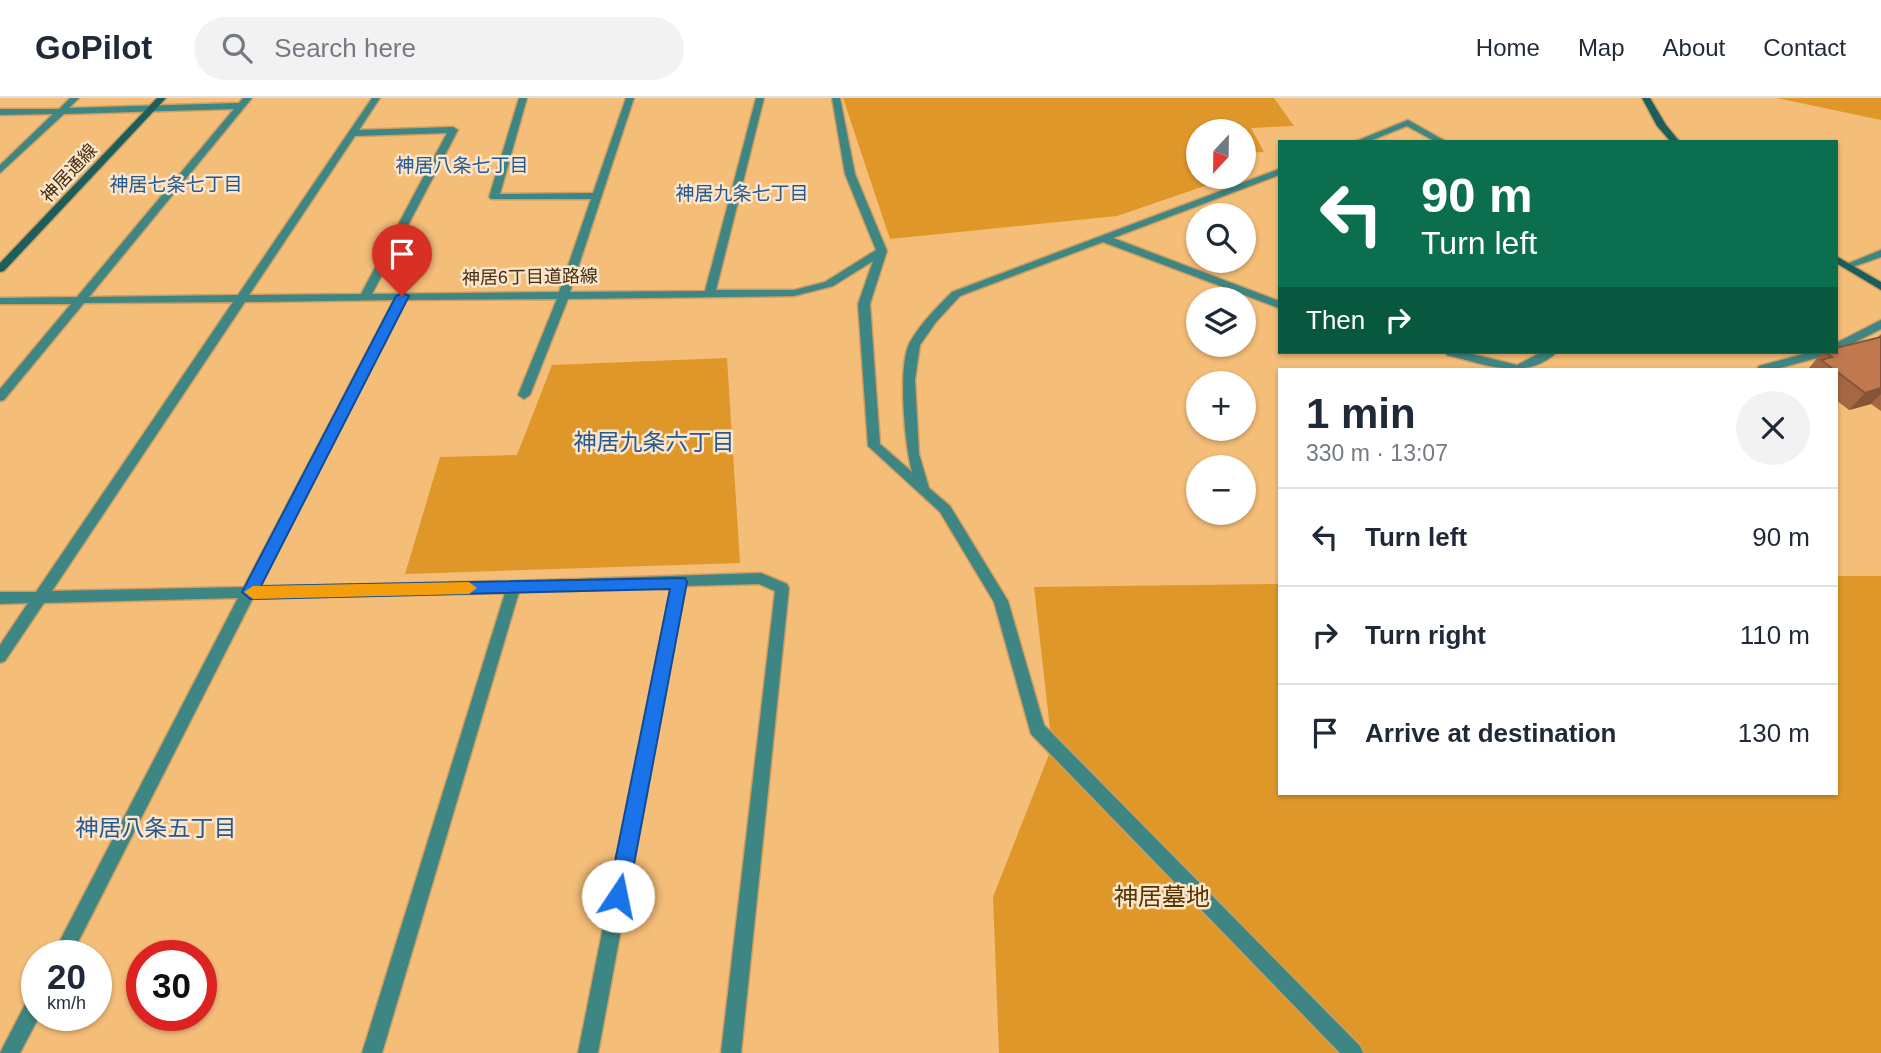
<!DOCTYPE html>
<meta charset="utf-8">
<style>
body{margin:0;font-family:Arial,"Noto Sans JP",sans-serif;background:#f2f2f3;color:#1f2937;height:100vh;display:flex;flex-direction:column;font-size:26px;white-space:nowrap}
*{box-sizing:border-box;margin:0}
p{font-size:23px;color:#747a83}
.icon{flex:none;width:38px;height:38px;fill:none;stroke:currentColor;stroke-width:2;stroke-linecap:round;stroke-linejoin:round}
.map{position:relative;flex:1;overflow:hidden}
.drawer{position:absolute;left:1278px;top:270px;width:560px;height:427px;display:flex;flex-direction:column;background:#fff;border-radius:0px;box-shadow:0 2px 5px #0004}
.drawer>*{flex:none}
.top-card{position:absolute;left:1278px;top:42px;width:560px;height:214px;border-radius:0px;box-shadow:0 2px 5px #0004;background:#0b6e4f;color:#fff;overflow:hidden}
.needle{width:46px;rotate:202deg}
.buttons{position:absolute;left:1186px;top:21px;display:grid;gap:14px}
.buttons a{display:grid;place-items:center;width:70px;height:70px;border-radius:50%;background:#fff;box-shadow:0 2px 5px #0004;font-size:35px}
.speed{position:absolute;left:21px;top:842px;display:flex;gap:14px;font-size:35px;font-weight:700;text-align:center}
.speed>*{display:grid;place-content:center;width:91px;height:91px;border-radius:50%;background:#fff;box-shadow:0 2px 5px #0004;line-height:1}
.speed small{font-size:18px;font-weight:400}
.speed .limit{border:10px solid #d22;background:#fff;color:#111}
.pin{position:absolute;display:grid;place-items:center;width:60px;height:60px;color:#fff;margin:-72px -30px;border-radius:50% 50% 50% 0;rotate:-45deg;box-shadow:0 0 7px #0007}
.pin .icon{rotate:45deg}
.me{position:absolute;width:77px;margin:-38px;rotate:11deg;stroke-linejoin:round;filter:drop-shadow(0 0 5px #0008)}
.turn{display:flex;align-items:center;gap:24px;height:147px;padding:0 28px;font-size:32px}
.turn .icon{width:91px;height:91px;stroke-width:2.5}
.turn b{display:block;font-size:49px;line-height:60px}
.then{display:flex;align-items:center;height:66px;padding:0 28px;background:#0003;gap:14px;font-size:26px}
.round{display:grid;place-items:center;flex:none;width:74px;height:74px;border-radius:37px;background:#f2f2f3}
.summary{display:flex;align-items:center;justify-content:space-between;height:119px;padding:0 28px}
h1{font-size:42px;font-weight:600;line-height:52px}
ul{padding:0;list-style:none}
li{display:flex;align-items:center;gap:21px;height:98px;padding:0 28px;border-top:2px solid #e0e1e3}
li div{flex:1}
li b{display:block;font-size:26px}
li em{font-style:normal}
header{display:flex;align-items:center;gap:42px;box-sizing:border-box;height:98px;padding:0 35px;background:#fff;border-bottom:2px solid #e0e1e3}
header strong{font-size:33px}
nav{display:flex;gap:38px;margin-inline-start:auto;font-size:24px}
.search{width:490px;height:63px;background:#f2f2f3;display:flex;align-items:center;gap:18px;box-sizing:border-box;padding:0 24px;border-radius:38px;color:#747a83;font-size:26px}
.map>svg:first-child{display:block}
.green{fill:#e0972a}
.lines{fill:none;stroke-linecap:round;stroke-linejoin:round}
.street-casing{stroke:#cd9e61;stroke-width:3}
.secondary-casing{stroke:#cd9e61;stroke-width:3}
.street{fill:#3e8683;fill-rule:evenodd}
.secondary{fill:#1c5e5b;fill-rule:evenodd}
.wall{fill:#a56843}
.shaded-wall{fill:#865537}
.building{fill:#c0794e;stroke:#865537;stroke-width:2}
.route{fill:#1a73e8;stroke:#114b97;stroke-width:2}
.slow{fill:#f59e0b}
.labels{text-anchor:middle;stroke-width:5;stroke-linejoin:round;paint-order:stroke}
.far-street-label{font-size:18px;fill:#442e11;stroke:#fbe5cb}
.far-neighbourhood-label{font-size:19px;fill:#27598d;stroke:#fbe5cb}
.neighbourhood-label{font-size:23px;fill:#27598d;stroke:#fbe5cb}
.near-park-label{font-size:24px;fill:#543401;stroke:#fbe5cb}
</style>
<header>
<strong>GoPilot</strong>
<div class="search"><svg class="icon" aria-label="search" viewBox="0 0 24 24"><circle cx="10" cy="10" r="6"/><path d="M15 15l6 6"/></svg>Search here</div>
<nav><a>Home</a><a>Map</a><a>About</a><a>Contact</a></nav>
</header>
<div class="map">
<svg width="1881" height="955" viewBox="0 0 1881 955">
<rect width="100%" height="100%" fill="#f4bd78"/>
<path class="green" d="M 843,0 L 1274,0 L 1294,28 L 1251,30 L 1264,54 L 1244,55 L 1244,33 L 1199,33 L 1199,79 L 1231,79 L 1117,118 L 890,141 Z
M 1777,0 L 1881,0 L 1881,22 Z
M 727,260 L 740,465 L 405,476 L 440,359 L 517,357 L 552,267 Z
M 1836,478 L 1881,478 L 1881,955 L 999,955 L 993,799 L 1052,649 L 1034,489 L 1279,486 L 1279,695 L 1836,695 Z"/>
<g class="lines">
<defs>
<path id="street" d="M 70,0 L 79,0 L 69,10 L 239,5 L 243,0 L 252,0 L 89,199 L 238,197 L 372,0 L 380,0 L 359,32 L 453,29 L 458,32 L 372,196 L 559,194 L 591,101 L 491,101 L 489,99 L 519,0 L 527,0 L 500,96 L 593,95 L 626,0 L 634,0 L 570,194 L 705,193 L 756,0 L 764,0 L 716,192 L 794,192 L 825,184 L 876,152 L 845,76 L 832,0 L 840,0 L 855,76 L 887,153 L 870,206 L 880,346 L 912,374 C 905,348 897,267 910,244 C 921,225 937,209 952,194 L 1279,71 L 1279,77 L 1113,140 L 1279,203 L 1279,210 L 1103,144 L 960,198 L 936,224 L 920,247 L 915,282 L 919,356 L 929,390 L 950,408 L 1008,503 L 1044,627 L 1360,948 L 1363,955 L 1340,955 L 1031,636 L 994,504 L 940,414 L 868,348 L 858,206 L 873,163 L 833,188 L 794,198 L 568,201 L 530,297 L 524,301 L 518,297 L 557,201 L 405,202 L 259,489 L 514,483 L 761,475 L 787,486 L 789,490 L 741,955 L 721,955 L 775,493 L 759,486 L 685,488 L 598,955 L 578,955 L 671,489 L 519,494 L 382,955 L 362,955 L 505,495 L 253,500 L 71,858 L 52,858 L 238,500 L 44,505 L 5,563 L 0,565 L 0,547 L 28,505 L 0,506 L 0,494 L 36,494 L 233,204 L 84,205 L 4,302 L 0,303 L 0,291 L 71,206 L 0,206 L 0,200 L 77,199 L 234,11 L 64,16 L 0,75 L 0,67 L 53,16 L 0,17 L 0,11 L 59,11 ZM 447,35 L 361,196 L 249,197 L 355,38 ZM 394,202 L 244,489 L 52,493 L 245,204 Z
M 1408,22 L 1447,44 L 1436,44 L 1407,28 L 1367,44 L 1354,44 Z
M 1881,152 L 1881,159 L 1847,171 L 1842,168 Z
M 1881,222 L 1881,231 L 1836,254 L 1836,245 Z
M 1445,254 L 1464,254 L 1517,267 L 1542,254 L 1557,254 C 1526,284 1483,266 1447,257 Z
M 1811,254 L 1830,254 L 1828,257 L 1776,271 L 1757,271 L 1759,268 Z
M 37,895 L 37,917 L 40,917 L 20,955 L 0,955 L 30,897 Z"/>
<path id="secondary" d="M 157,0 L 166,0 L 4,173 L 0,174 L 0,165 Z
M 1642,0 L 1650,0 L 1666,27 L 1680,44 L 1671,44 L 1657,28 Z
M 1836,158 L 1881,184 L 1881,192 L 1836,165 Z"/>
</defs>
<use href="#street" class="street-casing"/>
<use href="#secondary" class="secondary-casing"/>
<use href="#street" class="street"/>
<use href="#secondary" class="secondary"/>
</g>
<path class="wall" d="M 1881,236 L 1881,313 L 1871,306 L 1849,312 L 1836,302 L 1836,271 L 1810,271 L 1809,270 L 1822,254 L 1836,254 L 1878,239 Z"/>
<path class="shaded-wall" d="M 1881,290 L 1881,296 L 1871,306 L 1849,312 L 1865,295 Z"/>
<path class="building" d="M 1881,239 L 1881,290 L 1865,295 L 1836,273 L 1836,271 L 1833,271 L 1821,262 L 1832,259 L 1825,254 L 1836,254 L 1836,250 Z"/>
<path class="route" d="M 402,195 L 409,198 L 261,488 L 685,480 L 687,484 L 628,798 L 625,805 L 618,808 L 611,805 L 608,798 L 670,491 L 250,501 L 242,494 L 396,198 Z"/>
<path class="slow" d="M 469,484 L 477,490 L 469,496 L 253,501 L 244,494 L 253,488 Z"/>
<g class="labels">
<g class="far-street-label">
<text transform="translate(69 75) rotate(-47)" y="6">神居通線</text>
<text transform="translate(530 179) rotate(-1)" y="6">神居6丁目道路線</text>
</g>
<g class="far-neighbourhood-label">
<text x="462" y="74">神居八条七丁目</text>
<text x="176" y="93">神居七条七丁目</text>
<text x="742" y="102">神居九条七丁目</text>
</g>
<g class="neighbourhood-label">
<text x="654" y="352">神居九条六丁目</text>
<text x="156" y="738">神居八条五丁目</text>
</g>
<g class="near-park-label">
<text x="1162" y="807">神居墓地</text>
</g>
</g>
</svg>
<div class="buttons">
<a><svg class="needle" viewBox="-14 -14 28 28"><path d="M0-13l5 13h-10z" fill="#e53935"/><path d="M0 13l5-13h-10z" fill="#747a83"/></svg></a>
<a><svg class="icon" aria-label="search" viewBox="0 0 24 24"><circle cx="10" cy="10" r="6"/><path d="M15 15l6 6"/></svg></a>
<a><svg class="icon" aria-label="layers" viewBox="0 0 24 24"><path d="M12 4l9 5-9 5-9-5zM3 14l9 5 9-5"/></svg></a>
<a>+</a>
<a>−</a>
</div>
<div class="speed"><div>20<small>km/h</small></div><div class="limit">30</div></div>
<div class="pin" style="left:402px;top:198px;background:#d93025"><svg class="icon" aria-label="arrive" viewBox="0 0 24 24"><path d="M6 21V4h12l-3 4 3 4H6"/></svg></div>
<svg class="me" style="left:618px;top:798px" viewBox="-20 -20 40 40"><circle r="19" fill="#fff"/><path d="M0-13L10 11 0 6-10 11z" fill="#1a73e8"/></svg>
<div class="top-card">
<div class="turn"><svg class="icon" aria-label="left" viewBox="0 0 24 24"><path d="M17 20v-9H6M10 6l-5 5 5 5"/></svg><div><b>90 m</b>Turn left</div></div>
<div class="then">Then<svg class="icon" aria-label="right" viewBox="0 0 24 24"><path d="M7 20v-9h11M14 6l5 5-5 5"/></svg></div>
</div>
<section class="drawer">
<div class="summary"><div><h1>1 min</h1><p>330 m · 13:07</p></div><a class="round"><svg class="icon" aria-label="close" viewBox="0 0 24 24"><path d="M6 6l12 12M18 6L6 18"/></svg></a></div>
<ul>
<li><svg class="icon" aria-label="left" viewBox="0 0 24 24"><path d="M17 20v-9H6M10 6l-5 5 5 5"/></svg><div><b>Turn left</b></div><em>90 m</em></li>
<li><svg class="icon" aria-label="right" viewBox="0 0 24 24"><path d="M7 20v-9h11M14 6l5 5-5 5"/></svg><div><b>Turn right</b></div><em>110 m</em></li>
<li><svg class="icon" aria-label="arrive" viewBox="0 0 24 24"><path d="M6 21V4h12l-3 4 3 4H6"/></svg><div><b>Arrive at destination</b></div><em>130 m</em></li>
</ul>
</section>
</div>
